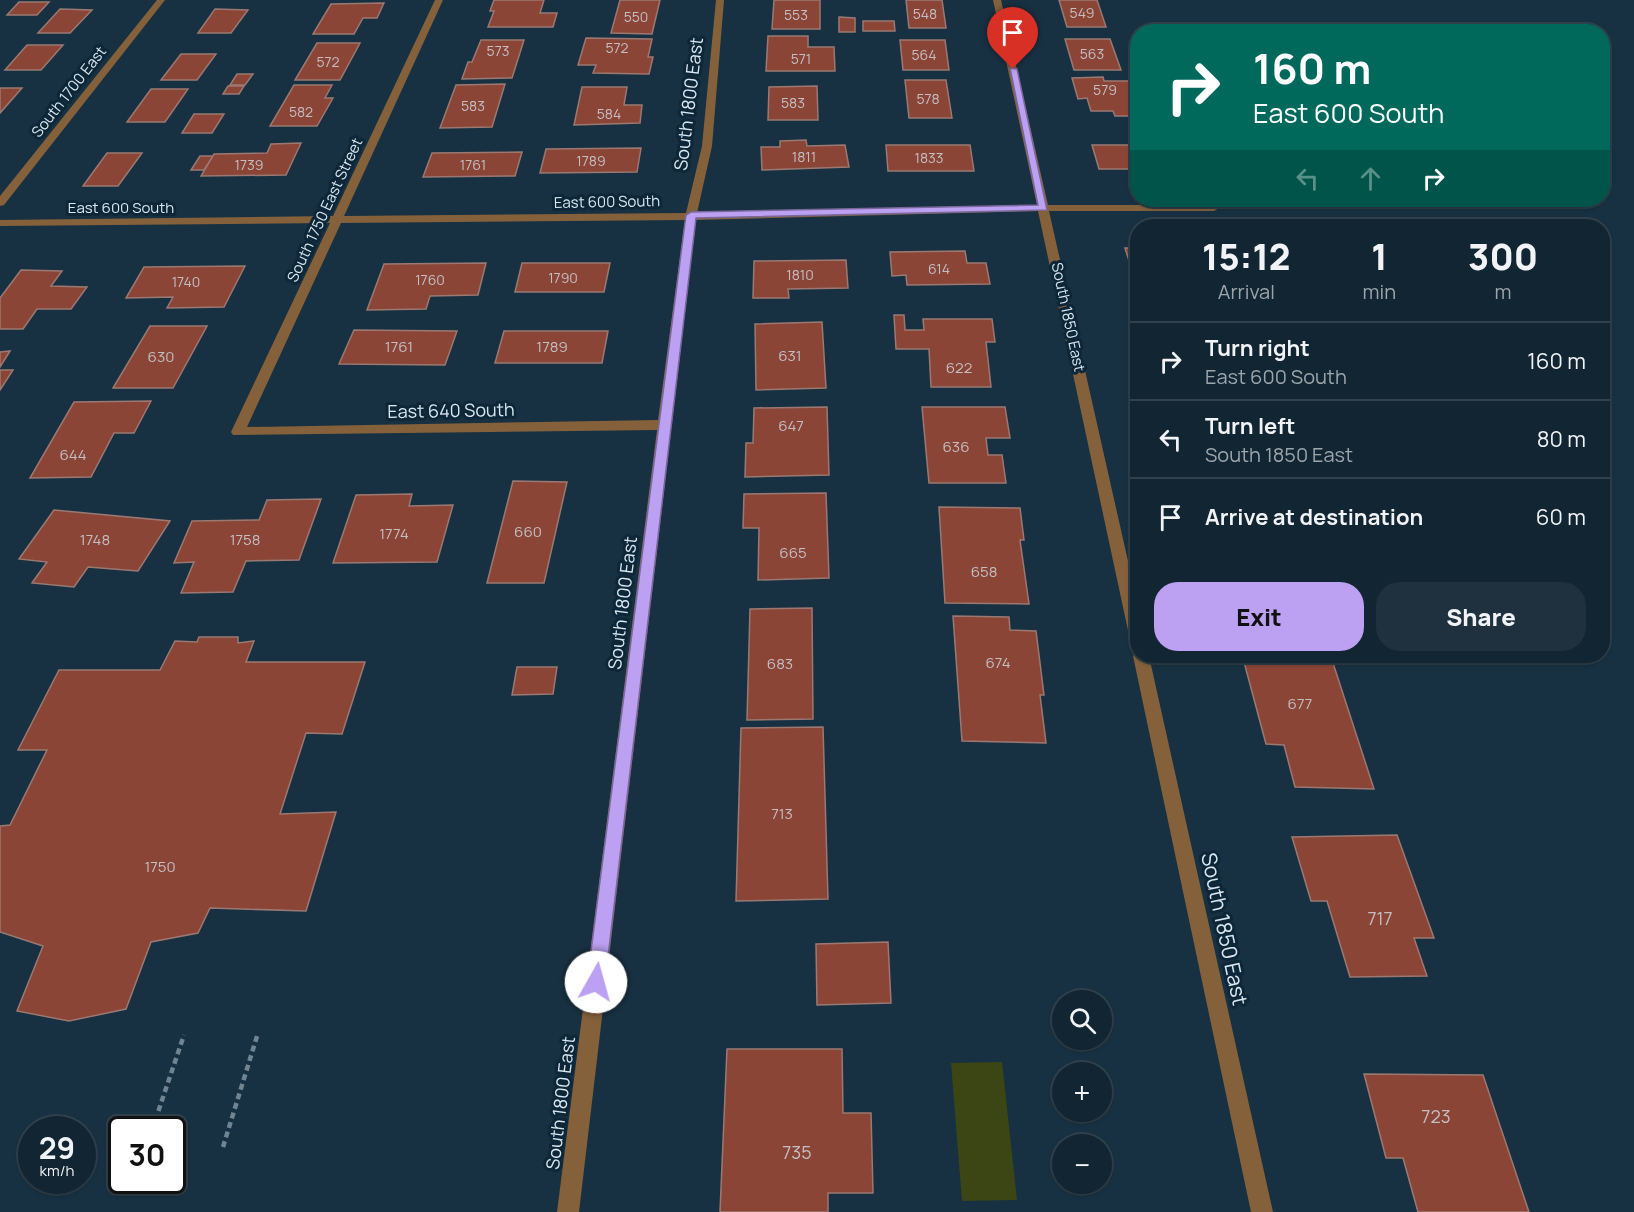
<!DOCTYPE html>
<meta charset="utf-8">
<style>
body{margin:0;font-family:Manrope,sans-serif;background:#1f313e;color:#f1f3f6;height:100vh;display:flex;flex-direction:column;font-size:22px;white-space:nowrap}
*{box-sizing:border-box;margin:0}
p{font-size:20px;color:#9ca5ac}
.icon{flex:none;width:33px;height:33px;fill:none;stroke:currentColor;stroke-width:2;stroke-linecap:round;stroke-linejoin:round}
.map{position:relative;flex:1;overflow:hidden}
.drawer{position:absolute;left:1130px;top:219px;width:480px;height:444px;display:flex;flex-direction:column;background:#122532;border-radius:24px;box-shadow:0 2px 4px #0004,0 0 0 2px #31424d}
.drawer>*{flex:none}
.banner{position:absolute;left:1130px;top:24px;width:480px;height:183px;border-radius:24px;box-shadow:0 2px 4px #0004,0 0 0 2px #31424d;background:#00695c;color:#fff;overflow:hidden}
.fabs{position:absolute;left:1052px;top:990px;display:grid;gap:12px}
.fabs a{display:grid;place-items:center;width:60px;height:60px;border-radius:50%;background:#122532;box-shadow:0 2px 4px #0004,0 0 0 2px #31424d;font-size:30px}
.speed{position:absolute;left:18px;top:1116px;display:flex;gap:12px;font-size:30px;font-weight:700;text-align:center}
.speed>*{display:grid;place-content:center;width:78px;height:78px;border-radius:50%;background:#122532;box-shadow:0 2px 4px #0004,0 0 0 2px #31424d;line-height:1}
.speed small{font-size:15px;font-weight:400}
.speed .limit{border:3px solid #111;border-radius:9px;background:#fff;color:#111}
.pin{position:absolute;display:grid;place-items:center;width:51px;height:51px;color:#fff;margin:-62px -26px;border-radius:50% 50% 50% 0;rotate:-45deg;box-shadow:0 0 6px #0007}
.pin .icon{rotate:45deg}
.me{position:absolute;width:66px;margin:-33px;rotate:7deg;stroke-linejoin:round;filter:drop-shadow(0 0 4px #0008)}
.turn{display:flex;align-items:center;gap:21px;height:126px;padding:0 24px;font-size:27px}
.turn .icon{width:78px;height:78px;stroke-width:2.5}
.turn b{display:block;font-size:42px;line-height:51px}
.lanes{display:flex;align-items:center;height:57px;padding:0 24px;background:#0003;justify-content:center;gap:30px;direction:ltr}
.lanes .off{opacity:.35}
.eta{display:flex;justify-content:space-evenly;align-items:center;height:102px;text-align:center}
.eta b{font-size:36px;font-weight:800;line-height:42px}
.primary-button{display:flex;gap:12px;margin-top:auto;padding:12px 24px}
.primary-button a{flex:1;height:69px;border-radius:24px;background:#bca0f2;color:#111;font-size:24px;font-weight:800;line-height:69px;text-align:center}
.primary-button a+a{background:#1f313e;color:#f1f3f6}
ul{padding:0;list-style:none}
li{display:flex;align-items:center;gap:18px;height:78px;padding:0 24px;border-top:2px solid #31424d}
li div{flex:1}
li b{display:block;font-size:22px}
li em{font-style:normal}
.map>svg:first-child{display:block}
.green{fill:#3b4614}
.building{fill:#8a4537;stroke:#9b7972;stroke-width:1.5}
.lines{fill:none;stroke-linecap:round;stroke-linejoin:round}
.path{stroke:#708492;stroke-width:4.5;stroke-dasharray:6 4;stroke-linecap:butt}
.street{fill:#85613b;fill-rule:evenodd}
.route{fill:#bca0f2;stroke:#7a689d;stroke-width:1.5}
.labels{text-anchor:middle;stroke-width:6;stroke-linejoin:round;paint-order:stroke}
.far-number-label{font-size:14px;fill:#c4bec3}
.far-street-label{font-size:15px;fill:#d8e7f2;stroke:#0e2738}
.number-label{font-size:15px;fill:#c4bec3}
.street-label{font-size:18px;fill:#d8e7f2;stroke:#0e2738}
.near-number-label{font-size:18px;fill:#c4bec3}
.near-street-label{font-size:21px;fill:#d8e7f2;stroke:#0e2738}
</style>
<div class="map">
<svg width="1634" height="1212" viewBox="0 0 1634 1212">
<rect width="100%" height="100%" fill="#183142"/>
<path class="green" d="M 1002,1062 L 1017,1200 L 962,1201 L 951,1063 Z"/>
<path class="building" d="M 494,0 L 544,0 L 540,13 L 557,13 L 553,27 L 488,27 L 494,11 L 490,11 Z
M 620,0 L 660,0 L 652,34 L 611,33 Z
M 774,0 L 820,0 L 820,29 L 772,29 Z
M 906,0 L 942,0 L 946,28 L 909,28 Z
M 1059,0 L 1097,0 L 1106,27 L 1067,27 Z
M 19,2 L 49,2 L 37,15 L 7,15 Z
M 384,3 L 377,18 L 363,18 L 354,34 L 313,34 L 331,4 Z
M 60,9 L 92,10 L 70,33 L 38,33 Z
M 215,9 L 248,10 L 231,33 L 198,33 Z
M 839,17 L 855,18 L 855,32 L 839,32 Z
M 863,21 L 894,21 L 895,31 L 863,31 Z
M 768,36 L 808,36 L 808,47 L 834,47 L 835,71 L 766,71 Z
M 586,38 L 652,39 L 648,57 L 653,57 L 649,74 L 593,73 L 596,65 L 578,65 Z
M 1065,39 L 1110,39 L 1121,70 L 1074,70 Z
M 481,40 L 524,40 L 512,78 L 462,79 L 468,62 L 472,62 Z
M 900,40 L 945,40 L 949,70 L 903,70 Z
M 317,43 L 360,43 L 340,80 L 295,80 Z
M 27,45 L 63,45 L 41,70 L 5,70 Z
M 181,54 L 216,54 L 197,80 L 161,80 Z
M 237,74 L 253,74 L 245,85 L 230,85 Z
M 1103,77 L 1104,81 L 1130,81 L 1137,99 L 1137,116 L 1115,116 L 1113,111 L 1091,111 L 1087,98 L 1078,99 L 1072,78 Z
M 905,80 L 946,80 L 952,118 L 909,118 Z
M 505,84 L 492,127 L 440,128 L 456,85 Z
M 294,85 L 332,85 L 325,98 L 333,98 L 317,126 L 270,126 Z
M 228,86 L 244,86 L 239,94 L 223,94 Z
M 817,86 L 818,120 L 768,120 L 769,87 Z
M 582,87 L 627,87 L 624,105 L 642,105 L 640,123 L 574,125 Z
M 0,88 L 22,88 L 0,113 Z
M 151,89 L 188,89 L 165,122 L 127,122 Z
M 194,114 L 224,114 L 212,133 L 182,133 Z
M 806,140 L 807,146 L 845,145 L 849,167 L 762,170 L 761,147 L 780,147 L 780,141 Z
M 301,143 L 286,175 L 201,176 L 214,154 L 267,153 L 271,144 Z
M 886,145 L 970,145 L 974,171 L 888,171 Z
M 1092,145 L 1137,145 L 1137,169 L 1099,169 Z
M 641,148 L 637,172 L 540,173 L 546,149 Z
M 522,152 L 515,176 L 423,177 L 432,153 Z
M 107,153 L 142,153 L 118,186 L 83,186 Z
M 200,156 L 213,156 L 204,170 L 191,170 Z
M 1125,248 L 1137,248 L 1137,286 Z
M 965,251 L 967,263 L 986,263 L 990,284 L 907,285 L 906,275 L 892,276 L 890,252 Z
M 846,260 L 848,288 L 788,289 L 789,298 L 753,298 L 754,261 Z
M 486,263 L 478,295 L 430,296 L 426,309 L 367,310 L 384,264 Z
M 522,263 L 610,263 L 604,292 L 515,292 Z
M 245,266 L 224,307 L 167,308 L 173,297 L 126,298 L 144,267 Z
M 21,270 L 62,271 L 51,286 L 87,287 L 71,309 L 37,309 L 23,329 L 0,329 L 0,298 Z
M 894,315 L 904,315 L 905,330 L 924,330 L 923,319 L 992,319 L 995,342 L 986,342 L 991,387 L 931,387 L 929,349 L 896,349 Z
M 822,322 L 826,388 L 756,390 L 755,324 Z
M 150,326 L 207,326 L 173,388 L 113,388 Z
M 354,330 L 457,331 L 445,365 L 339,364 Z
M 504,331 L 608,331 L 602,363 L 495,363 Z
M 10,351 L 0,367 L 0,352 Z
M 0,370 L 13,370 L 0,390 Z
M 151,401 L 134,433 L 114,433 L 91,477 L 30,478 L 74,402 Z
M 827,407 L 829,475 L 745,477 L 746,443 L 753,443 L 754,408 Z
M 922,407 L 1005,407 L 1010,438 L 986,438 L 988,455 L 1002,455 L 1006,483 L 929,483 Z
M 513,481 L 567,482 L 544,583 L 487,583 Z
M 826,493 L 829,578 L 758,580 L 759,528 L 743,528 L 744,494 Z
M 412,494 L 409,506 L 453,505 L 437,562 L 333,563 L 356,495 Z
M 321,499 L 299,560 L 246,561 L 233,592 L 181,593 L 194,562 L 174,563 L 192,521 L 259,520 L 267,500 Z
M 939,507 L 1020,508 L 1024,540 L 1020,540 L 1029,604 L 945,603 Z
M 54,510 L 170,521 L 138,571 L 88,567 L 74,587 L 32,583 L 47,562 L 19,559 Z
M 812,608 L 813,719 L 747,720 L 750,609 Z
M 953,616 L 1009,617 L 1010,630 L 1036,631 L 1044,695 L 1040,695 L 1046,743 L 962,741 Z
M 199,637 L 238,637 L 238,643 L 254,641 L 246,662 L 365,662 L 342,734 L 306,733 L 280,814 L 336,812 L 306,911 L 210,908 L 198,933 L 151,942 L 126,1009 L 69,1021 L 17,1011 L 43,946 L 0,932 L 0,826 L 10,825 L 47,750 L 18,750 L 59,670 L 160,670 L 175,641 L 197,642 Z
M 1244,662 L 1333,663 L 1374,789 L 1295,787 L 1284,745 L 1266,744 Z
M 517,667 L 557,667 L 553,694 L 512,695 Z
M 823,727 L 828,899 L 736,901 L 741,728 Z
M 1397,835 L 1434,938 L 1414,938 L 1427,976 L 1350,977 L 1327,901 L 1311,901 L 1292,837 Z
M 888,942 L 891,1003 L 817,1005 L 816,944 Z
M 727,1049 L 842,1049 L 843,1113 L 871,1113 L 873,1193 L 828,1193 L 828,1212 L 720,1212 Z
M 1364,1074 L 1483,1075 L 1529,1212 L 1418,1212 L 1403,1158 L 1386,1158 Z"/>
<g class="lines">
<path class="path" d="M 152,1130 L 184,1035
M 223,1147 L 258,1033"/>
<path class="street" d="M 157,0 L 165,0 L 4,205 L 0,206 L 0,196 Z
M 435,0 L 443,0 L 344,216 L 686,213 L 702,146 L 716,0 L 724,0 L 712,146 L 697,213 L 1037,205 L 993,0 L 1001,0 L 1048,205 L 1214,205 L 1219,208 L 1214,211 L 1049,211 L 1137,601 L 1137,642 L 1132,640 L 1129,635 L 1038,211 L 696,220 L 579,1212 L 557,1212 L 657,430 L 233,435 L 231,432 L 330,223 L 0,226 L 0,220 L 333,216 ZM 685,220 L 658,420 L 247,427 L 341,223 Z
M 1137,651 L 1137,656 L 1149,656 L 1273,1212 L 1251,1212 L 1133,656 Z"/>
</g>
<path class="route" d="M 1010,68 L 1017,69 L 1047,210 L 696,218 L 605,982 L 602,988 L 596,991 L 590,988 L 587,982 L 686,215 L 691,212 L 1038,205 Z"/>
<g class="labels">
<g class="far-number-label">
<text x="1082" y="18">549</text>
<text x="925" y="19">548</text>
<text x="796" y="20">553</text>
<text x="636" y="22">550</text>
<text x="617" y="53">572</text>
<text x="498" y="56">573</text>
<text x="1092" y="59">563</text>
<text x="924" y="60">564</text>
<text x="801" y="64">571</text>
<text x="328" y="67">572</text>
<text x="1105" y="95">579</text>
<text x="928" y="104">578</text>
<text x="793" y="108">583</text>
<text x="473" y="111">583</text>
<text x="301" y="117">582</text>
<text x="609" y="119">584</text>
<text x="804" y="162">1811</text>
<text x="929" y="163">1833</text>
<text x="591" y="166">1789</text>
<text x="249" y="170">1739</text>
<text x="473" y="170">1761</text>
<text x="939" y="274">614</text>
<text x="800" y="280">1810</text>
<text x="563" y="283">1790</text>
<text x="430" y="285">1760</text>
<text x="186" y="287">1740</text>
</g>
<g class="far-street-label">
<text transform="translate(69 92) rotate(-52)" y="5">South 1700 East</text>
<text transform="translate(607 202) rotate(-1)" y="5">East 600 South</text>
<text x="121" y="213">East 600 South</text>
<text transform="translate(325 210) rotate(-65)" y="5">South 1750 East Street</text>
<text transform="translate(1068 317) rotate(78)" y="5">South 1850 East</text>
</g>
<g class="number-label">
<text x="399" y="352">1761</text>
<text x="552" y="352">1789</text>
<text x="790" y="361">631</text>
<text x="161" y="362">630</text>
<text x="959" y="373">622</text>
<text x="791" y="431">647</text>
<text x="956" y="452">636</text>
<text x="73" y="460">644</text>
<text x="528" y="537">660</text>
<text x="394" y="539">1774</text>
<text x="95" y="545">1748</text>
<text x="245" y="545">1758</text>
<text x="793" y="558">665</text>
<text x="984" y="577">658</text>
<text x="998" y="668">674</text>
<text x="780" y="669">683</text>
<text x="1300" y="709">677</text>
<text x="782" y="819">713</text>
<text x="160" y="872">1750</text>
</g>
<g class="street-label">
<text transform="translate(689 104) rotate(-83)" y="6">South 1800 East</text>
<text transform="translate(451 411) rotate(-1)" y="6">East 640 South</text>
<text transform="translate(623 603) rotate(-83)" y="6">South 1800 East</text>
<text transform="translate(561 1103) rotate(-83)" y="6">South 1800 East</text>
</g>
<g class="near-number-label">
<text x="1380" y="925">717</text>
<text x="1436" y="1123">723</text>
<text x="797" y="1159">735</text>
</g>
<g class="near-street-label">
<text transform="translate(1224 929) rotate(78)" y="7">South 1850 East</text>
</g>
</g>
</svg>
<div class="fabs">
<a><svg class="icon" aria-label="search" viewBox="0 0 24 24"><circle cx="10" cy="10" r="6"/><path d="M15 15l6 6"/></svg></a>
<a>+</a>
<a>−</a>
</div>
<div class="speed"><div>29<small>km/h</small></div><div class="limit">30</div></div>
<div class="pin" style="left:1013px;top:69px;background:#d93025"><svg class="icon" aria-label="arrive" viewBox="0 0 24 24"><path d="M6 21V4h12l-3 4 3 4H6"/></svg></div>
<svg class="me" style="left:596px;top:982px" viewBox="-20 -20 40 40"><circle r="19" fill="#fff"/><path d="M0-13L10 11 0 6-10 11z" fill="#bca0f2"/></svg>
<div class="banner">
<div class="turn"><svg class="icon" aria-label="right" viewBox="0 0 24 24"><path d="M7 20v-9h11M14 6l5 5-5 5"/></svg><div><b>160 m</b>East 600 South</div></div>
<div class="lanes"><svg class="icon off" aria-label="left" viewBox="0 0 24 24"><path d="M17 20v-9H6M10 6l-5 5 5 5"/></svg><svg class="icon off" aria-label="ahead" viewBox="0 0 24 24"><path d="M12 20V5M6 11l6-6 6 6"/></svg><svg class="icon" aria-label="right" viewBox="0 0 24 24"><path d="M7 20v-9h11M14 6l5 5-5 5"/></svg></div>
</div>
<section class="drawer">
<div class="eta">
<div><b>15:12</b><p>Arrival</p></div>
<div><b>1</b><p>min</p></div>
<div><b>300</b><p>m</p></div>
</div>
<ul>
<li><svg class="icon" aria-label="right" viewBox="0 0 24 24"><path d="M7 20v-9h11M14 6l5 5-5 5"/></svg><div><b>Turn right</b><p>East 600 South</p></div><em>160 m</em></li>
<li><svg class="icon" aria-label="left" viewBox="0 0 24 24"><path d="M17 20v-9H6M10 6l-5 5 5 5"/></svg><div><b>Turn left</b><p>South 1850 East</p></div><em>80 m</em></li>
<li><svg class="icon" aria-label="arrive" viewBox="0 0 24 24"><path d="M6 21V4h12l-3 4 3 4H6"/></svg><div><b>Arrive at destination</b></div><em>60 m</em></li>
</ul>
<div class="primary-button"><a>Exit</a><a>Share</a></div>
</section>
</div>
